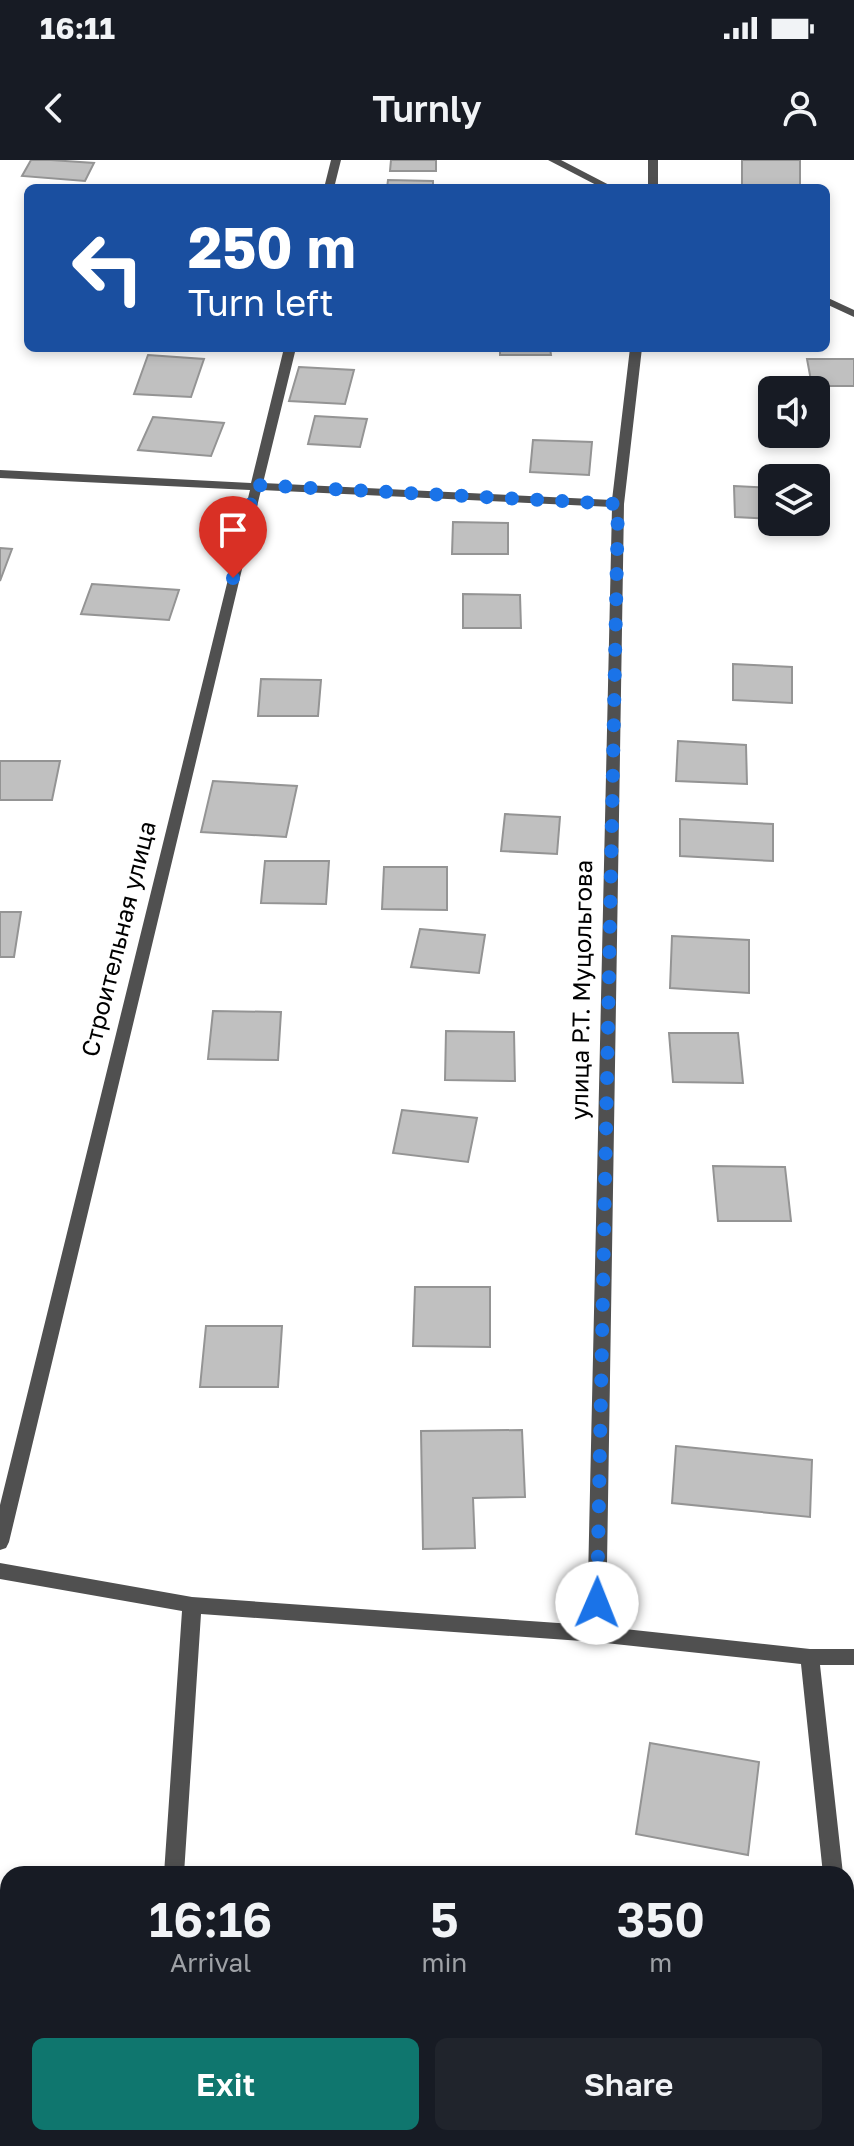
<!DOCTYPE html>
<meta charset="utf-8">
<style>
body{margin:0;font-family:"Golos Text",sans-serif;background:#20242c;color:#f1f3f6;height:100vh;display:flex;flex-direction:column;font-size:30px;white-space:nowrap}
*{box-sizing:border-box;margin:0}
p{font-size:26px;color:#9ea1a6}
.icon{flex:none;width:44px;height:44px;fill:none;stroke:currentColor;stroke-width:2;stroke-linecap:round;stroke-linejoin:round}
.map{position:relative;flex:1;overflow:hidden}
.side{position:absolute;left:0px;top:1706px;width:854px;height:280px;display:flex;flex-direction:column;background:#171b24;border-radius:24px 24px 0 0;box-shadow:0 4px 12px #0003}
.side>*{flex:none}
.hud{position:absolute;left:24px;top:24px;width:806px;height:168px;border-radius:12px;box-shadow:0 4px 12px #0003;background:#1a4fa0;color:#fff;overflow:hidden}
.controls{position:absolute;left:758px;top:216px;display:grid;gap:16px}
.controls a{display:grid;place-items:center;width:72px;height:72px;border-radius:12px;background:#171b24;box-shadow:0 4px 12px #0003;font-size:40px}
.pin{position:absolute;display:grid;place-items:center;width:68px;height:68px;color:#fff;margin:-82px -34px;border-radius:50% 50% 50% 0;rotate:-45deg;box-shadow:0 0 8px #0007}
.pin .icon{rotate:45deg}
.me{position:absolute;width:88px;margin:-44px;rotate:1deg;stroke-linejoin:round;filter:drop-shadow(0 0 6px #0008)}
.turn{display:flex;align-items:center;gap:28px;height:168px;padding:0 32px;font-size:36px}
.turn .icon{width:104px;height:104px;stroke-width:2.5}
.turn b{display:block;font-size:56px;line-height:68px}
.eta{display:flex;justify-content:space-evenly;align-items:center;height:136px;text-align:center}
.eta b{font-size:48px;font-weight:600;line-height:56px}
.cta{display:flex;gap:16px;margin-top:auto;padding:16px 32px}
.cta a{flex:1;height:92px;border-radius:12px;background:#0f766e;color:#fff;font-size:32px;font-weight:600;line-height:92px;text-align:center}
.cta a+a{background:#20242c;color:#f1f3f6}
.status{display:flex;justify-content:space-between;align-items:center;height:56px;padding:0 40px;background:#171b24;direction:ltr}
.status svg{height:22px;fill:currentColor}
header{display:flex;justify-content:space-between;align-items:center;height:104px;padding:0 32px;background:#171b24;font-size:36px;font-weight:600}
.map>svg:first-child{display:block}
.building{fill:#c0c0c0;stroke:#949494;stroke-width:2}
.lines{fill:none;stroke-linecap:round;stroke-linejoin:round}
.street{fill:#505050;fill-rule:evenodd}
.route{stroke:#1a73e8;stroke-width:14;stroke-dasharray:0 25.2}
.labels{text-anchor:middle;stroke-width:6;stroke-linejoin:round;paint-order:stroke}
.street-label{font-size:24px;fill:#000;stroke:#fff}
</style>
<div class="status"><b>16:11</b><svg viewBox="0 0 49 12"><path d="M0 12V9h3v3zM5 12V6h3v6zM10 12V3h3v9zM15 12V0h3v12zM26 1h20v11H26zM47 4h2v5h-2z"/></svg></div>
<header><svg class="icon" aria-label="back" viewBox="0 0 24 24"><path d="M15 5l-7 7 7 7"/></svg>Turnly<svg class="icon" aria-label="person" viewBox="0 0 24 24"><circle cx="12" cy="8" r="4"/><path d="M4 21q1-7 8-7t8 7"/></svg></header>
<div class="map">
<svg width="854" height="1986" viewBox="0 0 854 1986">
<rect width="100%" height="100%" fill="#fff"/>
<path class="building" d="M 31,0 L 51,0 L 94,3 L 85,21 L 22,16 Z
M 391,0 L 436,0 L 436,11 L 390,11 Z
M 742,0 L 800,0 L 800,28 L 742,28 Z
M 388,20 L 433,21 L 433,28 L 387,28 Z
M 500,188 L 550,188 L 551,195 L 500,195 Z
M 148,195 L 204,199 L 191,237 L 134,234 Z
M 807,199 L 854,199 L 854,226 L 812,226 Z
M 299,207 L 354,210 L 345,244 L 289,241 Z
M 315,256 L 367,259 L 360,287 L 308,284 Z
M 153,257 L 224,263 L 211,296 L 138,290 Z
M 533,280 L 592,282 L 589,315 L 530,312 Z
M 734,326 L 772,328 L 772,359 L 735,357 Z
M 453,362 L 508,363 L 508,394 L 452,394 Z
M 0,388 L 12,389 L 0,421 Z
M 92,424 L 179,430 L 169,460 L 81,454 Z
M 463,434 L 520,435 L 521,468 L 463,468 Z
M 733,504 L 792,507 L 792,543 L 733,540 Z
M 261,519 L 321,520 L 318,556 L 258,556 Z
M 678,581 L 746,585 L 747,624 L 676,621 Z
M 0,601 L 60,601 L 52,640 L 0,640 Z
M 213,621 L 297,626 L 286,677 L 201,672 Z
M 505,654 L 560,657 L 557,694 L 501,691 Z
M 680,659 L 773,664 L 773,701 L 680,696 Z
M 265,701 L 329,701 L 326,744 L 261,743 Z
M 384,707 L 447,707 L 447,750 L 382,749 Z
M 0,752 L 21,752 L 14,797 L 0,797 Z
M 420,769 L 485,775 L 479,813 L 411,807 Z
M 672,776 L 749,780 L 749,833 L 670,828 Z
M 213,851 L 281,852 L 278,900 L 208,899 Z
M 446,871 L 514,872 L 515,921 L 445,920 Z
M 669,873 L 738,873 L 743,923 L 673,922 Z
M 402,950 L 477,958 L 468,1002 L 393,993 Z
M 713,1006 L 785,1007 L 791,1061 L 718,1061 Z
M 415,1127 L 490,1127 L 490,1187 L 413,1186 Z
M 206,1166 L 282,1166 L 278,1227 L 200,1227 Z
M 522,1270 L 525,1337 L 473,1338 L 475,1388 L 423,1389 L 421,1271 Z
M 676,1286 L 812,1300 L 810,1357 L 672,1343 Z
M 650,1583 L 759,1602 L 748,1695 L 636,1674 Z
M 0,1798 L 8,1799 L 8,1905 L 3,1933 L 0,1933 Z"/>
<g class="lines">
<path class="street" d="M 331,0 L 341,0 L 334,28 L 324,28 Z
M 548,0 L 561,0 L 615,28 L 602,28 Z
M 648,0 L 658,0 L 658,28 L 648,28 Z
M 826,137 L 854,150 L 854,157 L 826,144 Z
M 284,188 L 296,188 L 263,323 L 612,340 L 630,188 L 642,188 L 624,344 L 606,1467 L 810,1489 L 854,1489 L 854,1505 L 820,1505 L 843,1714 L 823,1714 L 801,1504 L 596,1482 L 201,1454 L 184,1714 L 164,1714 L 182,1451 L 0,1419 L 0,1403 L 192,1437 L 587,1465 L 612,347 L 261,330 L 9,1382 L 6,1388 L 0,1390 L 0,1345 L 250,330 L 0,318 L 0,310 L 251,323 Z
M 846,1829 L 854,1833 L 854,1925 L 846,1921 Z
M 146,1978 L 168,1978 L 167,1986 L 145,1986 Z"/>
</g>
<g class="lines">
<path class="route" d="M 233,418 L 255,325 L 618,344 L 597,1443"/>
</g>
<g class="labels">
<g class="street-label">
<text transform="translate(119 779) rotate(-76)" y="8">Строительная улица</text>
<text transform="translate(582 830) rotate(-89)" y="8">улица Р.Т. Муцольгова</text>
</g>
</g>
</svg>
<div class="controls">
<a><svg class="icon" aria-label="sound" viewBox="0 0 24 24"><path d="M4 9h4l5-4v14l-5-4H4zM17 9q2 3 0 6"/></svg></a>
<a><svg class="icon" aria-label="layers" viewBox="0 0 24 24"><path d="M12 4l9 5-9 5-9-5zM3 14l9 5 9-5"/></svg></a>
</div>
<div class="pin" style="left:233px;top:418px;background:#d93025"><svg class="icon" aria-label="arrive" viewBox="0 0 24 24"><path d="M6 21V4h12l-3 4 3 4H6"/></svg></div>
<svg class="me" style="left:597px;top:1443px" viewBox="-20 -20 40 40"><circle r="19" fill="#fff"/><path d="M0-13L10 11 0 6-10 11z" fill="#1a73e8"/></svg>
<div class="hud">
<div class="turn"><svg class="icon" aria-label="left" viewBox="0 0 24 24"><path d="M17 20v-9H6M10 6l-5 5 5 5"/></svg><div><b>250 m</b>Turn left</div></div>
</div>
<section class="side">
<div class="eta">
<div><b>16:16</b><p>Arrival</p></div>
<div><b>5</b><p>min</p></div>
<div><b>350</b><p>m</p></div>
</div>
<div class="cta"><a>Exit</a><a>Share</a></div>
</section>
</div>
